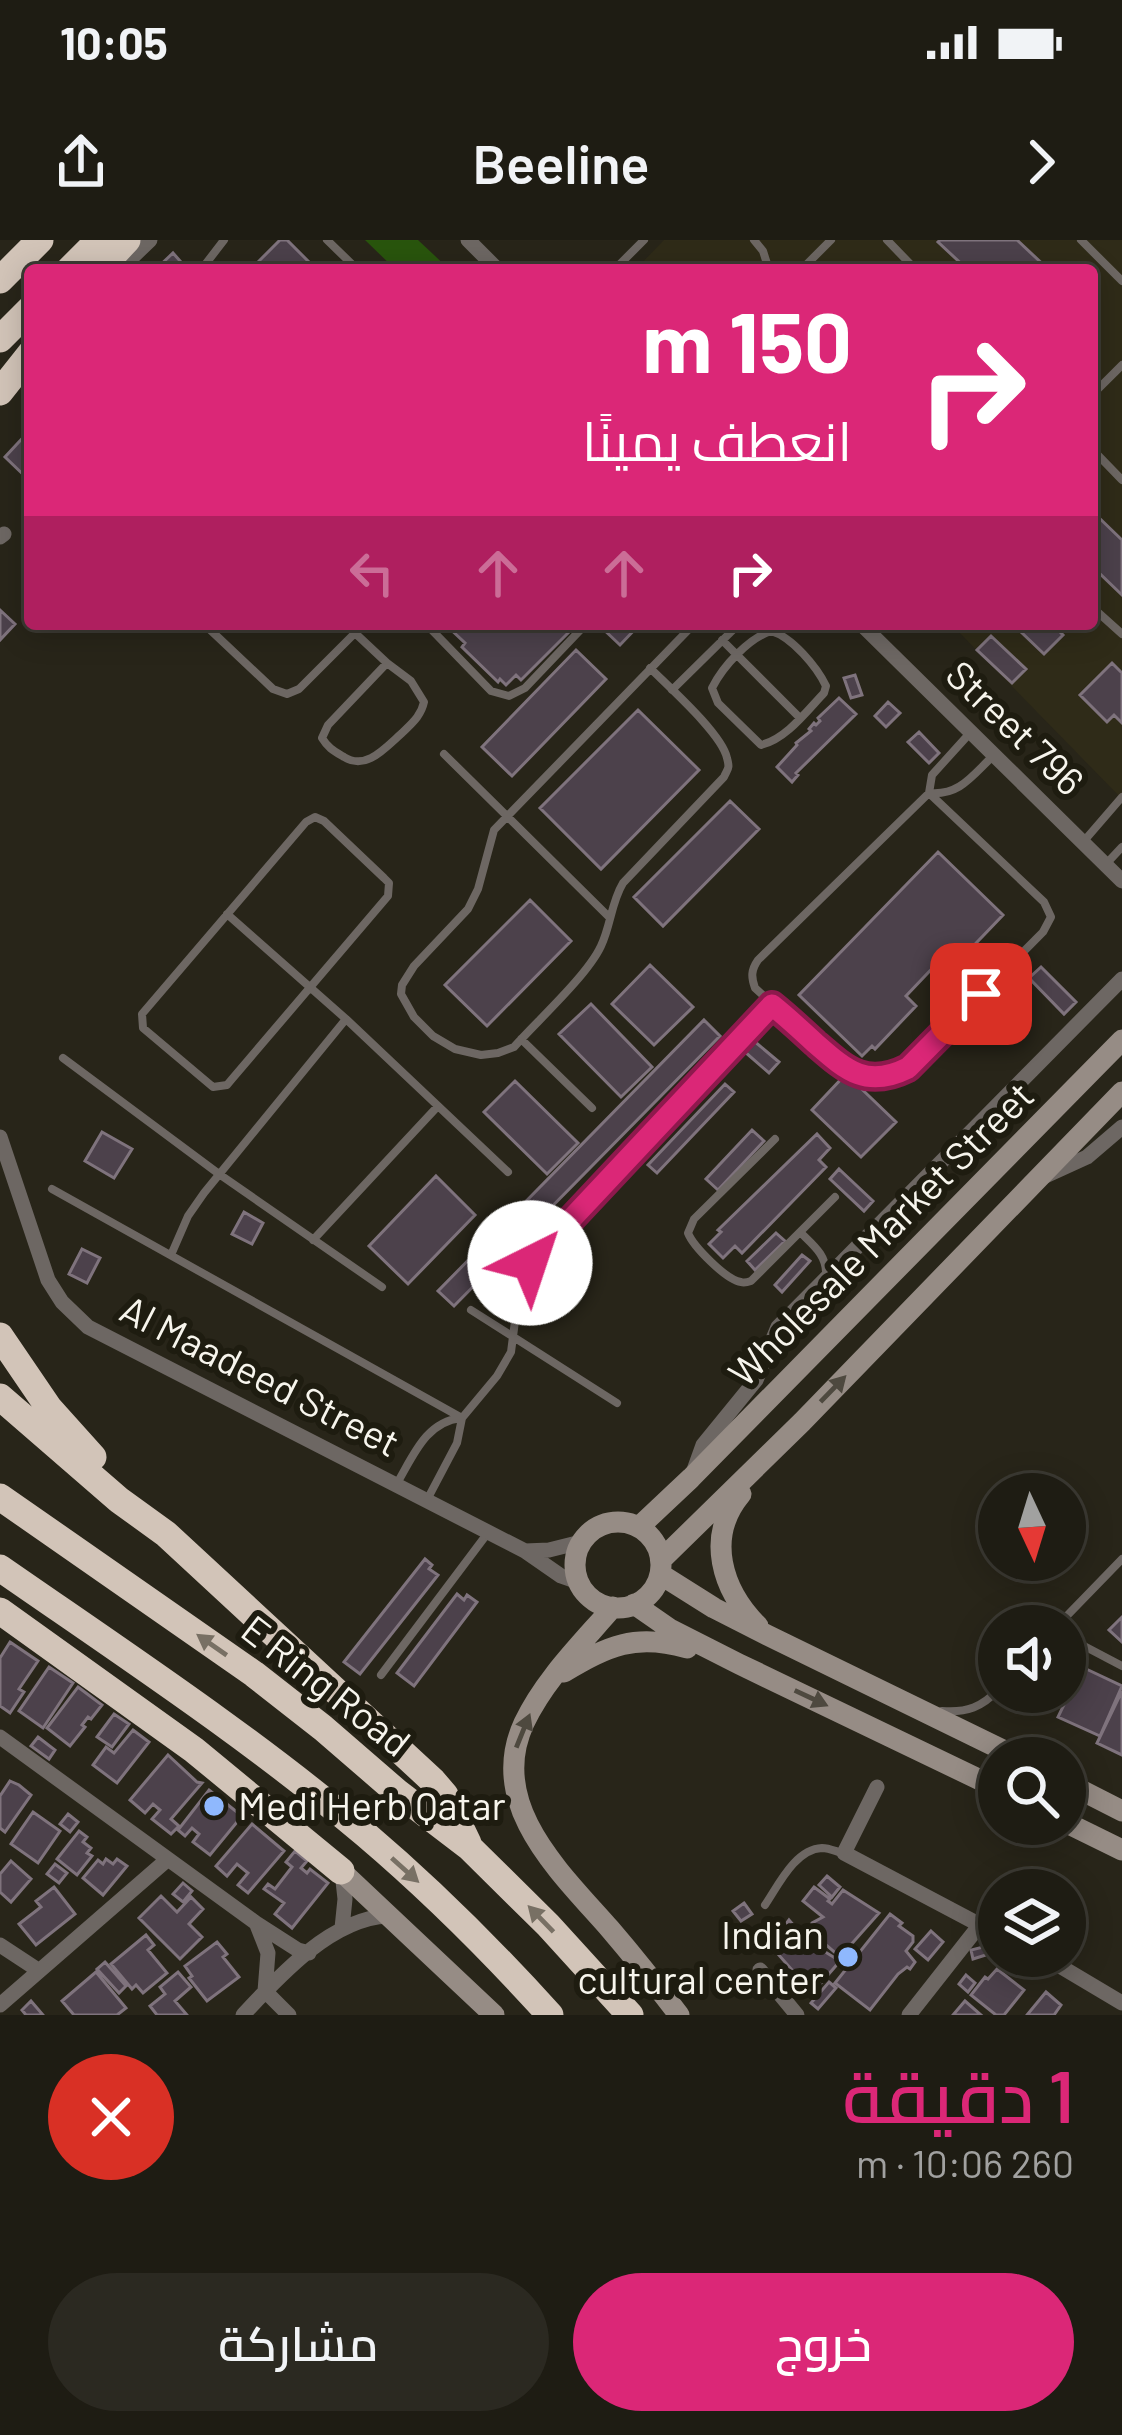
<!DOCTYPE html>
<html lang="ar">
<meta charset="utf-8">
<style>
body{margin:0;font-family:Barlow,Cairo,sans-serif;background:#2b2921;color:#f1f3f6;direction:rtl;height:100vh;display:flex;flex-direction:column;font-size:45px;white-space:nowrap}
*{box-sizing:border-box;margin:0}
p{font-size:39px;color:#a1a1a0}
.icon{flex:none;width:66px;height:66px;fill:none;stroke:currentColor;stroke-width:2;stroke-linecap:round;stroke-linejoin:round}
.map{position:relative;height:1775px;overflow:hidden;direction:ltr}
.side{display:flex;flex-direction:column;background:#1e1c13;flex:1}
.side>*{flex:none}
.banner{position:absolute;left:24px;top:24px;width:1074px;height:366px;border-radius:12px;box-shadow:0 6px 30px #0003,0 0 0 3px #3c3a33;direction:rtl;background:#db2777;color:#fff;overflow:hidden}
.needle{width:78px;rotate:176deg}
.controls{position:absolute;left:978px;top:1233px;display:grid;gap:24px}
.controls a{display:grid;place-items:center;width:108px;height:108px;border-radius:50%;background:#1e1c13;box-shadow:0 6px 30px #0003,0 0 0 3px #3c3a33;font-size:60px}
.pin{position:absolute;display:grid;place-items:center;width:102px;height:102px;color:#fff;margin:-51px;border-radius:24px;box-shadow:0 6px 18px #0006}
.me{position:absolute;width:132px;margin:-66px;rotate:41deg;stroke-linejoin:round;filter:drop-shadow(0 0 9px #0008)}
.turn{display:flex;align-items:center;gap:42px;height:252px;padding:0 48px;font-size:54px}
.turn .icon{width:156px;height:156px;stroke-width:2.5}
.turn b{display:block;font-size:84px;line-height:102px}
.lanes{display:flex;align-items:center;height:114px;padding:0 48px;background:#0003;justify-content:center;gap:60px;direction:ltr}
.lanes .off{opacity:.35}
.round{display:grid;place-items:center;flex:none;width:126px;height:126px;border-radius:63px;background:#2b2921}
.headline{display:flex;align-items:center;justify-content:space-between;height:204px;padding:0 48px}
h1{font-size:72px;font-weight:600;line-height:90px;color:#db2777}
.cta{display:flex;gap:24px;margin-top:auto;padding:24px 48px}
.cta a{flex:1;height:138px;border-radius:72px;background:#db2777;color:#fff;font-size:48px;font-weight:600;line-height:138px;text-align:center}
.cta a+a{background:#2b2921;color:#f1f3f6}
.status{display:flex;justify-content:space-between;align-items:center;height:84px;padding:0 60px;background:#1e1c13;direction:ltr}
.status svg{height:33px;fill:currentColor}
header{display:flex;justify-content:space-between;align-items:center;height:156px;padding:0 48px;background:#1e1c13;font-size:54px;font-weight:600}
.map>svg:first-child{display:block}
.built{fill:#2f2b18}
.green{fill:#29550d}
.building{fill:#4c414b;stroke:#7f737d;stroke-width:3}
.lines{fill:none;stroke-linecap:round;stroke-linejoin:round}
.lane{stroke:#6d6763;stroke-width:8}
.street{stroke:#6d6763;stroke-width:15}
.secondary{stroke:#968c85;stroke-width:21}
.highway{stroke:#d2c4b8;stroke-width:27}
.oneway{fill:#4e493f}
.oneway2{fill:#787064}
.route-casing{stroke:#8e194d;stroke-width:30}
.route{stroke:#db2777;stroke-width:21}
.poi-dot{fill:#8fb8fd;stroke:#1e1c10;stroke-width:4.5}
.labels{text-anchor:middle;stroke-width:12;stroke-linejoin:round;paint-order:stroke}
.street-label{font-size:39px;fill:#f7f5ed;stroke:#1e1c10}
.poi-label{font-size:39px;fill:#f7f5ed;stroke:#1e1c10;text-anchor:start}
</style>
<div class="status"><b>10:05</b><svg viewBox="0 0 49 12"><path d="M0 12V9h3v3zM5 12V6h3v6zM10 12V3h3v9zM15 12V0h3v12zM26 1h20v11H26zM47 4h2v5h-2z"/></svg></div>
<header><svg class="icon" aria-label="forward" viewBox="0 0 24 24"><path d="M9 5l7 7-7 7"/></svg>Beeline<svg class="icon" aria-label="share" viewBox="0 0 24 24"><path d="M12 15V3M7 8l5-5 5 5M5 13v7h14v-7"/></svg></header>
<div class="map">
<svg width="1122" height="1775" viewBox="0 0 1122 1775">
<rect width="100%" height="100%" fill="#282519"/>
<path class="built" d="M 664,0 L 1122,0 L 1122,559 L 951,384 L 1092,384 L 1092,30 L 635,30 Z"/>
<path class="green" d="M 365,0 L 418,0 L 450,30 L 396,30 Z"/>
<path class="building" d="M 280,0 L 287,0 L 317,30 L 250,30 Z
M 940,0 L 1017,0 L 1049,30 L 968,30 L 938,2 Z
M 173,13 L 188,30 L 155,30 Z
M 30,190 L 30,241 L 5,217 Z
M 1092,271 L 1122,300 L 1122,355 L 1092,326 Z
M 0,370 L 15,384 L 0,400 Z
M 445,384 L 561,384 L 569,392 L 521,440 L 516,435 L 506,445 L 500,439 L 498,442 L 462,407 L 465,403 Z
M 602,384 L 640,384 L 620,405 L 600,386 Z
M 1027,384 L 1052,384 L 1063,395 L 1044,414 L 1020,391 Z
M 991,396 L 1026,429 L 1012,443 L 977,410 Z
M 576,410 L 606,439 L 512,536 L 482,507 Z
M 1112,423 L 1122,433 L 1122,483 L 1114,475 L 1107,482 L 1080,455 Z
M 855,435 L 862,455 L 851,458 L 844,438 Z
M 839,458 L 856,474 L 796,533 L 798,535 L 792,542 L 777,527 L 797,505 L 796,503 L 811,491 L 809,489 L 814,483 L 816,485 L 820,481 L 818,478 Z
M 888,462 L 900,473 L 886,487 L 875,476 Z
M 638,470 L 699,530 L 601,629 L 540,568 Z
M 919,492 L 939,513 L 929,523 L 908,502 Z
M 730,561 L 759,589 L 663,686 L 634,657 Z
M 938,612 L 1003,675 L 955,725 L 945,715 L 906,756 L 916,766 L 875,809 L 872,806 L 862,816 L 799,755 Z
M 530,660 L 571,701 L 487,786 L 445,745 Z
M 650,725 L 693,767 L 654,805 L 612,764 Z
M 1041,727 L 1076,762 L 1064,774 L 1029,738 Z
M 591,764 L 652,827 L 621,857 L 559,794 Z
M 704,780 L 720,796 L 454,1066 L 438,1051 Z
M 754,801 L 779,822 L 769,833 L 745,812 Z
M 846,834 L 896,882 L 861,917 L 812,870 Z
M 515,841 L 578,903 L 547,934 L 484,872 Z
M 725,844 L 734,852 L 657,933 L 648,925 Z
M 752,890 L 764,901 L 718,950 L 706,939 Z
M 102,892 L 132,909 L 114,938 L 85,921 Z
M 817,894 L 830,908 L 819,920 L 826,927 L 742,1013 L 735,1006 L 723,1018 L 709,1004 L 721,992 L 718,990 Z
M 839,929 L 873,961 L 864,971 L 830,939 Z
M 436,936 L 475,975 L 408,1044 L 369,1006 Z
M 244,972 L 263,983 L 252,1004 L 232,994 Z
M 776,993 L 785,1001 L 755,1030 L 747,1021 Z
M 82,1009 L 100,1018 L 87,1043 L 69,1034 Z
M 802,1015 L 810,1021 L 782,1052 L 775,1045 Z
M 425,1319 L 432,1325 L 429,1329 L 438,1335 L 360,1434 L 344,1422 Z
M 457,1354 L 464,1360 L 467,1355 L 477,1362 L 414,1446 L 397,1433 Z
M 1122,1377 L 1122,1402 L 1109,1390 Z
M 10,1402 L 38,1421 L 19,1449 L 24,1452 L 10,1473 L 0,1466 L 0,1418 Z
M 49,1427 L 73,1443 L 43,1488 L 19,1471 Z
M 1082,1427 L 1122,1446 L 1100,1496 L 1058,1477 Z
M 78,1447 L 102,1465 L 91,1479 L 88,1477 L 82,1485 L 85,1487 L 70,1506 L 47,1488 Z
M 1122,1451 L 1122,1515 L 1097,1503 Z
M 114,1474 L 129,1484 L 112,1507 L 97,1497 Z
M 133,1490 L 149,1502 L 117,1543 L 93,1525 L 106,1507 L 114,1513 Z
M 38,1497 L 55,1510 L 49,1519 L 31,1506 Z
M 168,1515 L 197,1542 L 202,1543 L 171,1579 L 179,1586 L 171,1594 L 152,1579 L 160,1570 L 153,1564 L 145,1573 L 130,1560 Z
M 10,1541 L 19,1545 L 31,1555 L 5,1592 L 0,1588 L 0,1556 Z
M 209,1550 L 242,1576 L 210,1615 L 193,1602 L 199,1594 L 192,1588 L 185,1596 L 178,1590 Z
M 33,1572 L 60,1591 L 38,1623 L 11,1604 Z
M 68,1574 L 78,1582 L 70,1592 L 60,1584 Z
M 252,1584 L 284,1611 L 248,1653 L 238,1645 L 248,1633 L 237,1624 L 227,1636 L 216,1626 Z
M 79,1591 L 87,1597 L 83,1602 L 91,1608 L 87,1613 L 92,1616 L 77,1635 L 57,1619 Z
M 295,1611 L 307,1621 L 301,1628 L 307,1633 L 310,1629 L 328,1643 L 292,1688 L 275,1674 L 284,1663 L 264,1649 L 268,1644 L 275,1649 L 292,1627 L 286,1622 Z
M 106,1619 L 113,1624 L 117,1619 L 127,1626 L 103,1655 L 83,1638 L 98,1620 L 103,1624 Z
M 11,1621 L 31,1639 L 11,1662 L 0,1652 L 0,1634 Z
M 55,1624 L 67,1633 L 59,1643 L 47,1634 Z
M 827,1636 L 840,1647 L 832,1657 L 819,1645 Z
M 183,1643 L 192,1651 L 183,1662 L 173,1654 Z
M 54,1647 L 75,1674 L 36,1705 L 19,1684 L 41,1667 L 36,1661 Z
M 814,1647 L 830,1659 L 828,1661 L 832,1664 L 843,1650 L 879,1673 L 840,1717 L 811,1692 L 812,1683 L 823,1677 L 803,1661 Z
M 161,1656 L 177,1672 L 191,1657 L 203,1669 L 189,1684 L 202,1697 L 180,1719 L 139,1678 Z
M 744,1663 L 752,1674 L 741,1681 L 733,1671 Z
M 890,1674 L 902,1683 L 899,1686 L 913,1696 L 913,1702 L 906,1711 L 915,1722 L 910,1729 L 907,1727 L 898,1734 L 870,1770 L 835,1743 Z
M 789,1680 L 802,1695 L 804,1692 L 824,1708 L 822,1710 L 840,1721 L 815,1750 L 792,1730 L 770,1705 Z
M 931,1691 L 943,1702 L 928,1720 L 915,1709 Z
M 146,1695 L 154,1705 L 148,1710 L 167,1733 L 143,1753 L 136,1745 L 132,1749 L 111,1724 Z
M 217,1702 L 227,1714 L 223,1717 L 239,1737 L 207,1761 L 189,1738 L 192,1736 L 185,1726 Z
M 987,1706 L 989,1714 L 973,1719 L 971,1710 Z
M 105,1722 L 126,1746 L 119,1753 L 97,1729 Z
M 997,1729 L 1024,1750 L 1004,1775 L 996,1775 L 971,1755 L 985,1737 L 988,1739 Z
M 96,1732 L 126,1768 L 117,1775 L 74,1775 L 62,1761 Z
M 178,1732 L 191,1747 L 175,1761 L 187,1775 L 157,1775 L 150,1766 L 165,1754 L 160,1747 Z
M 966,1735 L 975,1743 L 968,1752 L 959,1744 Z
M 829,1742 L 836,1748 L 818,1769 L 811,1763 Z
M 1046,1752 L 1061,1765 L 1054,1775 L 1027,1775 Z
M 31,1761 L 43,1775 L 26,1775 L 22,1770 Z
M 965,1761 L 981,1775 L 953,1775 Z"/>
<g class="lines">
<path class="lane" d="M 327,0 L 358,30
M 754,0 L 763,11 L 769,30
M 887,0 L 916,30
M 1081,0 L 1122,41
M 201,30 L 224,0
M 614,30 L 644,0
M 801,30 L 831,0
M 1092,155 L 1122,125
M 1092,209 L 1122,240
M 1092,367 L 1122,394
M 204,384 L 273,449 L 287,454 L 299,449 L 355,393 L 357,384
M 426,384 L 491,451 L 509,456 L 525,448 L 586,384
M 771,391 C 792,397 817,427 826,446 L 824,453 C 806,472 786,499 761,505 L 718,463 L 712,448 C 723,426 749,398 771,391 Z
M 355,393 L 387,423 L 411,441 L 424,462 C 421,476 412,483 402,493 C 385,508 366,531 344,517 C 334,511 328,508 322,498 L 328,485 L 387,423
M 722,400 L 800,478
M 650,428 C 669,447 722,494 727,518 C 730,529 728,528 724,537 L 623,643 C 611,663 611,685 601,706 C 587,736 537,781 514,807 L 498,813 L 481,815 L 455,809 L 433,796 L 414,777 L 401,754 L 402,745 L 414,726 L 468,669 L 478,649 L 494,590 L 694,384
M 672,450 L 739,384
M 970,493 L 932,535 L 929,553 C 959,556 972,536 992,517
M 444,514 L 609,677
M 929,553 L 1044,662 L 1051,677 L 1043,692 L 908,828 C 883,840 866,839 842,826 L 755,748 C 751,737 751,730 758,720 Z
M 315,577 L 324,581 L 384,638 L 389,643 L 388,656 L 232,839 L 227,845 L 213,847 L 143,788 L 142,774 L 306,582 Z
M 1084,601 L 1122,557
M 1107,623 L 1122,607
M 227,674 L 346,779 L 508,932
M 521,799 L 592,868
M 63,818 L 219,934 L 382,1047
M 775,899 L 694,979 L 688,993 C 693,1006 726,1040 741,1042 C 744,1043 748,1042 751,1041 L 835,957
M 52,949 L 462,1178
M 800,992 C 813,1005 827,1015 826,1035
M 313,1000 L 438,866
M 171,1015 L 188,976 L 204,953 L 346,779
M 471,1070 L 617,1163
M 396,1245 C 413,1217 425,1182 461,1178
M 428,1258 L 457,1203 L 462,1178 L 497,1136 L 511,1112 L 518,1058 L 530,1023 L 772,765
M 1057,1386 L 1122,1319
M 1065,1396 L 1122,1426
M 381,1435 L 487,1294
M 942,1471 C 967,1473 982,1467 999,1449
M 765,1665 C 778,1646 795,1609 822,1608 C 829,1608 835,1611 842,1613"/>
<path class="street" d="M 468,0 L 498,30
M 119,30 L 150,0
M 0,297 L 4,294
M 861,384 L 1122,641
M 0,897 L 48,1040 L 62,1062 L 88,1087 L 525,1311 L 561,1336 L 578,1342
M 1041,938 L 1087,917 L 1122,887
M 694,1230 L 703,1205 L 756,1140 L 778,1087 L 1122,739
M 525,1311 L 549,1310 L 581,1302
M 0,1497 L 256,1683 L 298,1710 L 309,1713
M 877,1547 L 844,1613 L 999,1695
M 342,1632 L 345,1659 L 342,1688
M 257,1685 L 268,1713 L 265,1751 L 289,1775
M 0,1705 L 38,1730
M 1043,1716 L 1122,1763
M 760,1730 L 797,1775
M 0,1765 L 168,1619
M 243,1775 C 279,1736 332,1678 388,1676
M 909,1775 L 979,1686"/>
<path class="secondary" d="M 741,1254 C 705,1297 722,1350 758,1386
M575 1325a43 43 0 1 1 86 0a43 43 0 1 1-86 0Z
M 639,1287 L 691,1238 L 1122,800
M 661,1320 L 802,1182 L 1122,852
M 660,1334 L 714,1368 L 767,1395 L 1019,1518
M 634,1364 L 670,1389 L 739,1424 L 999,1549
M 613,1367 C 581,1404 545,1439 524,1483 C 486,1565 561,1633 610,1689 C 634,1717 657,1746 679,1775
M 564,1432 C 608,1406 635,1393 687,1408
M 1065,1542 L 1122,1571
M 1065,1582 L 1122,1610
M 341,1631 L 494,1775"/>
<path class="highway" d="M 69,30 L 99,0
M 99,30 L 127,0
M 0,40 L 40,0
M 0,99 L 30,69
M 0,152 L 30,114
M 0,1096 L 49,1168 L 93,1217
M 0,1157 L 119,1260 L 166,1294 L 433,1541 L 445,1555 L 468,1603
M 0,1257 L 254,1434 L 323,1488 L 397,1552 L 469,1607 L 548,1685 L 630,1775
M 0,1328 C 124,1414 250,1497 365,1594 C 431,1650 492,1711 550,1775
M 0,1371 L 194,1510 L 341,1631"/>
</g>
<defs><path id="oneway-solid" d="M-6-.8H1V-3.2L6.5 0L1 3.2V.8H-6Z" transform="scale(3)"/></defs>
<g class="oneway">
<use href="#oneway-solid" transform="translate(833 1149) rotate(-46)"/>
<use href="#oneway-solid" transform="translate(811 1458) rotate(25)"/>
<use href="#oneway-solid" transform="translate(523 1491) rotate(-68)"/>
</g>
<g class="oneway2">
<use href="#oneway-solid" transform="translate(212 1405) rotate(-145)"/>
<use href="#oneway-solid" transform="translate(405 1630) rotate(42)"/>
<use href="#oneway-solid" transform="translate(541 1679) rotate(-134)"/>
</g>
<g class="lines">
<defs>
<path id="route" d="M 530,1023 L 772,765 C 787,777 801,790 815,803 C 846,830 866,849 908,828 L 981,754"/>
</defs>
<use href="#route" class="route-casing"/>
<use href="#route" class="route"/>
</g>
<g class="poi-dot">
<circle cx="214" cy="1566" r="12"/>
<circle cx="848" cy="1717" r="12"/>
</g>
<g class="labels">
<g class="street-label">
<text transform="translate(1015 488) rotate(44)" y="14">Street 796</text>
<text transform="translate(881 994) rotate(-45)" y="14">Wholesale Market Street</text>
<text transform="translate(260 1136) rotate(27)" y="14">Al Maadeed Street</text>
<text transform="translate(326 1446) rotate(38)" y="14">E Ring Road</text>
</g>
<g class="poi-label">
<text x="238" y="1580">Medi Herb Qatar</text>
<text x="824" y="1709" text-anchor="end">Indian<tspan x="824" dy="45">cultural center</tspan></text>
</g>
</g>
</svg>
<div class="controls">
<a><svg class="needle" viewBox="-14 -14 28 28"><path d="M0-13l5 13h-10z" fill="#e53935"/><path d="M0 13l5-13h-10z" fill="#a1a1a0"/></svg></a>
<a><svg class="icon" aria-label="sound" viewBox="0 0 24 24"><path d="M4 9h4l5-4v14l-5-4H4zM17 9q2 3 0 6"/></svg></a>
<a><svg class="icon" aria-label="search" viewBox="0 0 24 24"><circle cx="10" cy="10" r="6"/><path d="M15 15l6 6"/></svg></a>
<a><svg class="icon" aria-label="layers" viewBox="0 0 24 24"><path d="M12 4l9 5-9 5-9-5zM3 14l9 5 9-5"/></svg></a>
</div>
<div class="pin" style="left:981px;top:754px;background:#d93025"><svg class="icon" aria-label="arrive" viewBox="0 0 24 24"><path d="M6 21V4h12l-3 4 3 4H6"/></svg></div>
<svg class="me" style="left:530px;top:1023px" viewBox="-20 -20 40 40"><circle r="19" fill="#fff"/><path d="M0-13L10 11 0 6-10 11z" fill="#db2777"/></svg>
<div class="banner">
<div class="turn"><svg class="icon" aria-label="right" viewBox="0 0 24 24"><path d="M7 20v-9h11M14 6l5 5-5 5"/></svg><div><b>150 m</b>انعطف يمينًا</div></div>
<div class="lanes"><svg class="icon off" aria-label="left" viewBox="0 0 24 24"><path d="M17 20v-9H6M10 6l-5 5 5 5"/></svg><svg class="icon off" aria-label="ahead" viewBox="0 0 24 24"><path d="M12 20V5M6 11l6-6 6 6"/></svg><svg class="icon off" aria-label="ahead" viewBox="0 0 24 24"><path d="M12 20V5M6 11l6-6 6 6"/></svg><svg class="icon" aria-label="right" viewBox="0 0 24 24"><path d="M7 20v-9h11M14 6l5 5-5 5"/></svg></div>
</div>
</div>
<section class="side">
<div class="headline"><div><h1>1 دقيقة</h1><p>260 m · 10:06</p></div><a class="round" style="background:#d93025;color:#fff"><svg class="icon" aria-label="close" viewBox="0 0 24 24"><path d="M6 6l12 12M18 6L6 18"/></svg></a></div>
<div class="cta"><a>خروج</a><a>مشاركة</a></div>
</section>
